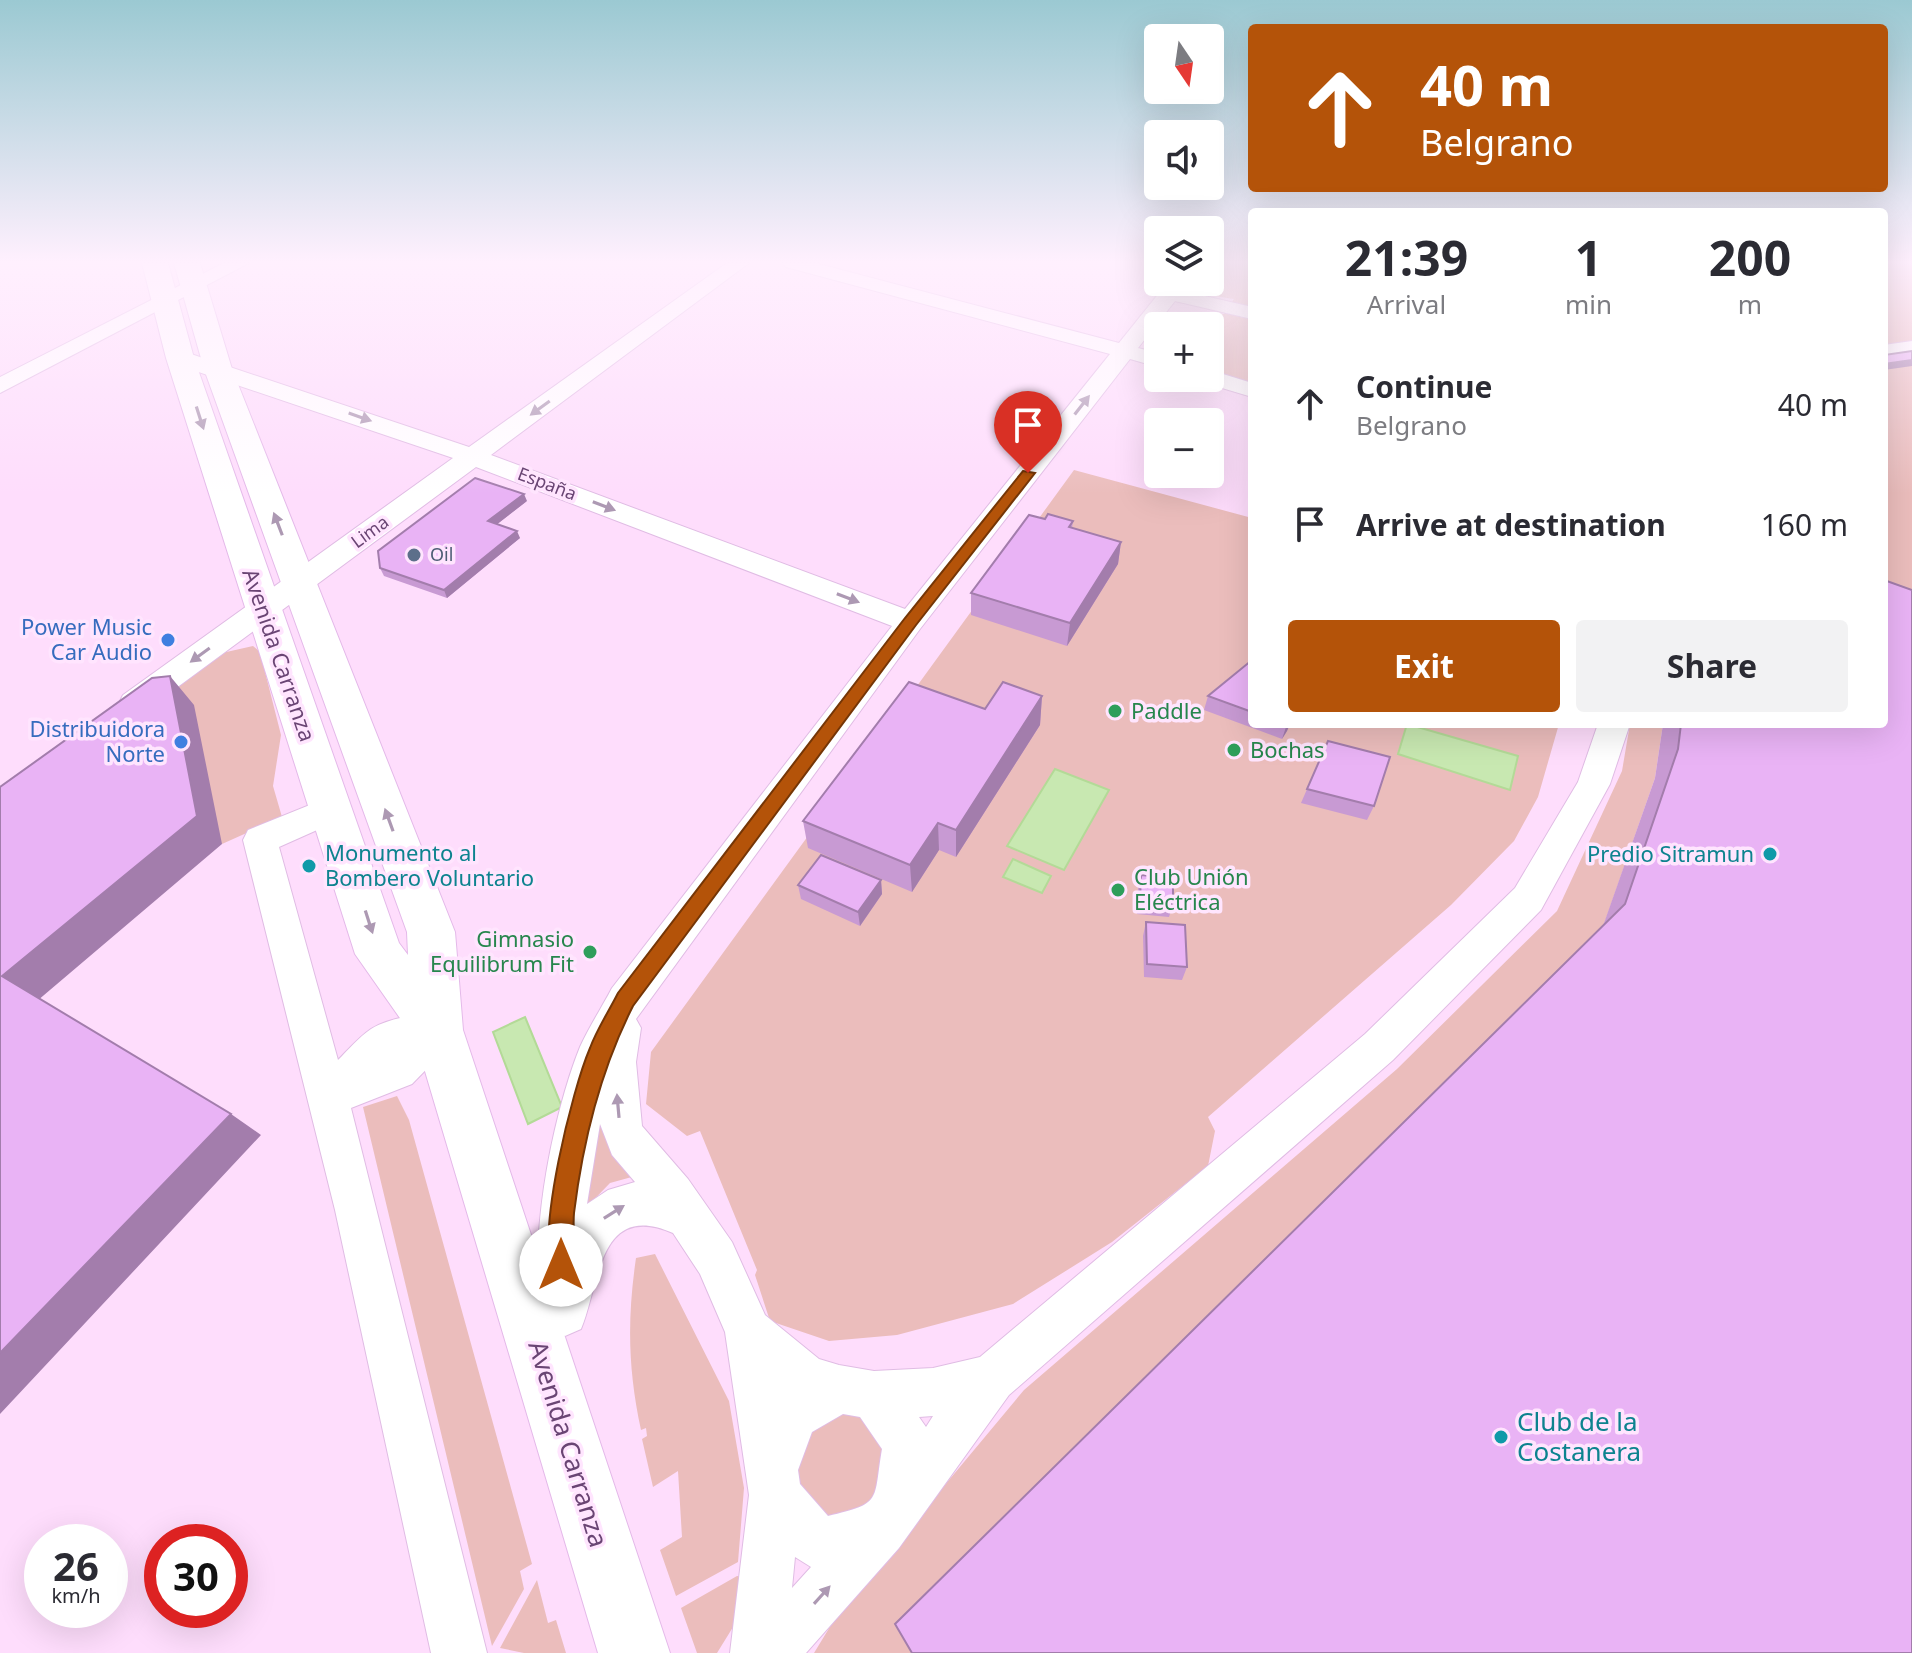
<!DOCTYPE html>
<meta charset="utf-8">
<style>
body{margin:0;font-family:"Noto Sans",sans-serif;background:#f2f2f3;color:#2b2b33;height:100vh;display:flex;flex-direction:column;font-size:30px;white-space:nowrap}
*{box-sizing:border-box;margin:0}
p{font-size:26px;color:#7c7c81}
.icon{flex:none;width:44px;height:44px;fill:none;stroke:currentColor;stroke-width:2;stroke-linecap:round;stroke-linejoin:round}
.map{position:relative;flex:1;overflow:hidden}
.side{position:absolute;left:1248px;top:208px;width:640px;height:520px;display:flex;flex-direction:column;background:#fff;border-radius:8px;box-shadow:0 8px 32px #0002}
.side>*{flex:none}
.banner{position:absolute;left:1248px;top:24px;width:640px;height:168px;border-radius:8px;box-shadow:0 8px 32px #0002;background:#b45309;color:#fff;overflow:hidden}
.needle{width:52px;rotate:167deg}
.tools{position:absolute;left:1144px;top:24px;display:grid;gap:16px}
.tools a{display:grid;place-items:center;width:80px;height:80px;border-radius:8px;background:#fff;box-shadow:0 8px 32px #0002;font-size:40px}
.speed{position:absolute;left:24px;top:1524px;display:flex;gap:16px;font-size:40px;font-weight:700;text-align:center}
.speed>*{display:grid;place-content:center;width:104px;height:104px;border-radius:50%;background:#fff;box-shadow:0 8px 32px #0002;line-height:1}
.speed small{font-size:20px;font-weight:400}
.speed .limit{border:12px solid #d22;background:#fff;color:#111}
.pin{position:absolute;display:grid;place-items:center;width:68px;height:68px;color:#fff;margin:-82px -34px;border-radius:50% 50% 50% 0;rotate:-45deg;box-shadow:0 0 8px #0007}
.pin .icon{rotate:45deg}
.me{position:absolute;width:88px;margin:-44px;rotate:0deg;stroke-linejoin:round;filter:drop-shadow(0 0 6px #0008)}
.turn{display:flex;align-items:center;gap:28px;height:168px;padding:0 40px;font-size:36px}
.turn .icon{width:104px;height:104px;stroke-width:2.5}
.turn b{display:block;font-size:56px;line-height:68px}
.eta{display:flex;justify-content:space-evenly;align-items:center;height:136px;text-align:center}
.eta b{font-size:48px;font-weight:700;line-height:56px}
.primary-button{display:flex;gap:16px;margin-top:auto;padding:16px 40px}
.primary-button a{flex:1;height:92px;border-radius:8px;background:#b45309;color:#fff;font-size:32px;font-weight:700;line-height:92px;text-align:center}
.primary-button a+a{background:#f2f2f3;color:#2b2b33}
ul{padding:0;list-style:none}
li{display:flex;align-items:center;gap:24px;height:120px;padding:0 40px}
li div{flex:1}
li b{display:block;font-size:30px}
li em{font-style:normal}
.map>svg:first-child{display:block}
.green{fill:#ebbdbc}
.water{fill:#c8e8b1;stroke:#b3da97;stroke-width:2}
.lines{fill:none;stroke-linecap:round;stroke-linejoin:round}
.street-casing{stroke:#e0bce4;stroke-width:2}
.secondary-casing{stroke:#e4b9e9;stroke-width:2}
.street{fill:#fff;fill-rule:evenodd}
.secondary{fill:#fff;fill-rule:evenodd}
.wall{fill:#c89ad3}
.shaded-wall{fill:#a37dac}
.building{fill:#e9b3f5;stroke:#a37dac;stroke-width:2}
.oneway{fill:#ad99b3}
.route{fill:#b45309;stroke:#753606;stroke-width:2}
.service-dot{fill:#5c6f8a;stroke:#ffe5fe;stroke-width:3}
.shop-dot{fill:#3f7fe0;stroke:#ffe5fe;stroke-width:3}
.leisure-dot{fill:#2e9e5b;stroke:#ffe5fe;stroke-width:3}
.culture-dot{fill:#0f9aa8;stroke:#ffe5fe;stroke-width:3}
.labels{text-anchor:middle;stroke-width:7;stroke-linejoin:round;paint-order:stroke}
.far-street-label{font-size:18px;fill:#6a4574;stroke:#ffe5fe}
.far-service-label{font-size:18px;fill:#4e5e75;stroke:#ffe5fe;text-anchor:start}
.shop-label{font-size:22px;fill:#366cbe;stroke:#ffe5fe;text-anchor:end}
.street-label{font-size:22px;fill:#6a4574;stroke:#ffe5fe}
.leisure-label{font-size:22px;fill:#27864d;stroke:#ffe5fe;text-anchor:start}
.culture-label{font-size:22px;fill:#0d838f;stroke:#ffe5fe;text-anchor:start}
.near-culture-label{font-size:26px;fill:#0d838f;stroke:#ffe5fe;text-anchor:start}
.near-street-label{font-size:26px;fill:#6a4574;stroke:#ffe5fe}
</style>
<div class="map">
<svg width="1912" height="1653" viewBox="0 0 1912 1653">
<rect width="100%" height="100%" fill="#feddfc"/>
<path class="green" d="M 1210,263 L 1252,263 L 1252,385 L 1210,371 L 1210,326 L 1159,326 L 1176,312 L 1224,314 L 1234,299 L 1209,295 L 1195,286 L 1196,282 L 1210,282 Z
M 1884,263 L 1912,263 L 1912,628 L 1884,618 Z
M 1074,470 L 1252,518 L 1252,724 L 1559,724 L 1538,797 L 1514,841 L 1451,905 L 1208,1117 L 1215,1131 L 1208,1166 L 1112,1242 L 1013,1304 L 897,1335 L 829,1341 L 770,1321 L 755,1275 L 757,1270 L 700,1131 L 687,1136 L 646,1104 L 651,1052 Z
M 253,646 L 260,652 L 281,735 L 273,786 L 282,817 L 222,844 L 0,816 L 222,653 Z
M 1630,724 L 1663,724 L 1655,778 L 1602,930 L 1912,1653 L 814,1653 L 839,1612 L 1024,1390 L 1397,1069 L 1557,911 L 1622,771 Z
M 603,1092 L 639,1175 L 610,1183 L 581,1213 Z
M 397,1096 L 409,1120 L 532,1564 L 520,1571 L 524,1589 L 492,1646 L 363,1107 Z
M 655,1254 L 729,1401 L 744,1488 L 738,1562 L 676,1596 L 660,1550 L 682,1537 L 678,1471 L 653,1487 L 642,1439 L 647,1436 L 646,1428 L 641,1430 C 628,1369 627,1320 636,1258 Z
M 836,1406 L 874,1415 L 894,1454 L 883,1501 L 847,1527 L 806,1516 L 788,1475 L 800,1430 Z
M 737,1576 L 752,1578 L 738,1619 L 717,1653 L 697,1653 L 681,1608 Z
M 537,1580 L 548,1623 L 556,1620 L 566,1653 L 524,1653 L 500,1648 Z"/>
<path class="water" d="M 1407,724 L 1518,756 L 1510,790 L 1398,754 Z
M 1055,769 L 1109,790 L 1064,870 L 1007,846 Z
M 1013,859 L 1051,876 L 1042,893 L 1003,877 Z
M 525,1017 L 562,1107 L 528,1124 L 493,1032 Z"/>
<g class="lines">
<defs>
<path id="street" d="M 224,263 L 249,263 L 0,393 L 0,377 Z
M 727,263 L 749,263 L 491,455 L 905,609 L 1110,354 L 786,267 L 783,263 L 815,263 L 1119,343 L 1168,282 L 1189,282 L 1183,291 L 1252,307 L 1252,319 L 1175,301 L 1138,348 L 1158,353 L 1158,367 L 1130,359 L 920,629 L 636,1019 L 641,1028 L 636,1062 L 642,1126 L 688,1179 L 732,1242 L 765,1315 L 819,1359 L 839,1365 L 874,1371 L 933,1368 L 980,1357 L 1365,1034 L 1515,888 L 1578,782 L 1598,724 L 1630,724 L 1610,784 L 1541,910 L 1393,1060 L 1009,1395 L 899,1548 L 806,1653 L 730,1653 L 749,1495 L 725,1332 L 700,1274 L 673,1233 C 598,1200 600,1284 581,1329 L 565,1336 L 549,1329 C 521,1263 553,1113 580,1047 C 589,1027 602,1007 612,988 L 892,626 L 476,467 L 145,711 L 134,714 L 123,711 L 119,703 L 123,695 L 453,458 L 172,363 L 169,358 L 172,353 L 188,353 L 469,447 ZM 600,1124 L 612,1155 L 635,1182 L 608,1190 L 587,1204 ZM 843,1414 L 860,1417 L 882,1449 C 873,1502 883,1503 828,1516 L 800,1484 L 798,1470 L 812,1432 ZM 933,1416 L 926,1427 L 919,1417 ZM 795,1557 L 811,1567 L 792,1588 Z
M 1912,341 L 1912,355 L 1884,359 L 1884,345 Z
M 1210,370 L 1252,383 L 1252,397 L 1202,382 L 1199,378 L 1210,378 Z
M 332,796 L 344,800 L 349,809 L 344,818 L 279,847 L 338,1060 C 348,1050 359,1037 371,1029 C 390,1017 432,1010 452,1017 L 458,1030 L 452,1043 L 412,1084 L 351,1108 L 487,1653 L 431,1653 L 335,1210 L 243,840 L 248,830 Z"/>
<path id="secondary" d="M 142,263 L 168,263 L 194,358 L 399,943 L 408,955 L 407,932 L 204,369 L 174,263 L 200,263 L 232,369 L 455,932 L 463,1030 L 670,1653 L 598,1653 L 416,1041 L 355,954 L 166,358 Z"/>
</defs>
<use href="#street" class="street-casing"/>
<use href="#secondary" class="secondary-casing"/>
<use href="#street" class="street"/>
<use href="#secondary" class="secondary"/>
</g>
<path class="wall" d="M 527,501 L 497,524 L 520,538 L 447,598 L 384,576 L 380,568 Z
M 1045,519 L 1073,521 L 1072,528 L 1121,542 L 1118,564 L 1067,646 L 971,615 L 971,593 Z
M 1252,660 L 1252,724 L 1290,724 L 1287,731 L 1282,739 L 1204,710 L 1208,696 Z
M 1042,696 L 1040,725 L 956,857 L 939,850 L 912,892 L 808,848 L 803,821 L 985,709 Z
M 1663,724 L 1884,724 L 1912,1653 L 1603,926 L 1655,778 Z
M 1328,741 L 1374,806 L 1367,820 L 1301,803 Z
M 1141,875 L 1173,904 L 1169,917 L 1137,914 L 1138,889 Z
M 881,880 L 882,894 L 860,926 L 801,899 L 798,885 Z
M 1146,922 L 1187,967 L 1182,980 L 1144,977 L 1143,936 Z"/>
<path class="shaded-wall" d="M 1912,360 L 1912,366 L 1884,370 L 1884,364 Z
M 524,494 L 527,501 L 491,529 L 488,521 Z
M 517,531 L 520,538 L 447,598 L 444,590 Z
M 1121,542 L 1118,564 L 1067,646 L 1070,623 Z
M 170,676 L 194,705 L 222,844 L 37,1001 L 2,976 Z
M 1042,696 L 1040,725 L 956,857 L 956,830 Z
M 1287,724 L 1290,724 L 1287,731 L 1282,739 Z
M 938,823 L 939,850 L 912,892 L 910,865 Z
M 881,880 L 882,894 L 860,926 L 858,912 Z
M 231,1114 L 261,1135 L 0,1414 L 0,1353 Z"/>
<path class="building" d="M 1912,351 L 1912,360 L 1884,364 L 1884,355 Z
M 475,478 L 524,494 L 488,521 L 517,531 L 444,590 L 380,568 L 378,551 Z
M 1048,514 L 1073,521 L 1069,527 L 1121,542 L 1070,623 L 971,593 L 1029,515 L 1045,519 Z
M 1884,580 L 1912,590 L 1912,1653 L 912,1653 L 895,1624 L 1625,904 L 1678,749 L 1681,724 L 1884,724 Z
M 1252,660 L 1252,712 L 1208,696 Z
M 170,676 L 197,816 L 2,976 L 231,1114 L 0,1353 L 0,787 L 152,678 Z
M 909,682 L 985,709 L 1003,682 L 1042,696 L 956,830 L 938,823 L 910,865 L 803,821 Z
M 1328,741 L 1390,757 L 1374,806 L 1307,789 Z
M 821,855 L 881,880 L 858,912 L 798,885 Z
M 1141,875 L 1173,878 L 1173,904 L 1140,901 Z
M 1146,922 L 1185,925 L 1187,967 L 1147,964 Z"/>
<defs><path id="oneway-solid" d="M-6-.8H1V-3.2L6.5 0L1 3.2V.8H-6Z" transform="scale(2)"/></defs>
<g class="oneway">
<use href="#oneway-solid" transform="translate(1082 405) rotate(-52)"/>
<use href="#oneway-solid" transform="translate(540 408) rotate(144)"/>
<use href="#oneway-solid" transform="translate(360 417) rotate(19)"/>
<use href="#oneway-solid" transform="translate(200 418) rotate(72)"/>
<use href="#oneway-solid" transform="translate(604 506) rotate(21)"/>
<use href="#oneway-solid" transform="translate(278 524) rotate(-111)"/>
<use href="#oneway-solid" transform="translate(848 598) rotate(21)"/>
<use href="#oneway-solid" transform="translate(200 655) rotate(144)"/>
<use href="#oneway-solid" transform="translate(389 820) rotate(-110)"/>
<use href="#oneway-solid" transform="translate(369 922) rotate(72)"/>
<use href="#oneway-solid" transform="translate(618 1106) rotate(-95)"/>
<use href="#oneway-solid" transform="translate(614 1212) rotate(-32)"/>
<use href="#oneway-solid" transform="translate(822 1595) rotate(-48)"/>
</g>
<linearGradient id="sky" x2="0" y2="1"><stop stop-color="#9bc9d2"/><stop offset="0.53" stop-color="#fff0fe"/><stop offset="1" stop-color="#fff0fe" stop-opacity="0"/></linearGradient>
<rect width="1912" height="494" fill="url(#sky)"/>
<path class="route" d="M 1023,471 L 1035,473 L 916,625 L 633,1006 C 600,1071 583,1140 574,1213 C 572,1233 578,1255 570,1274 L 561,1277 L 553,1274 C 536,1234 572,1090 590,1048 C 597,1029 609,1011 618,993 L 905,618 Z"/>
<circle class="service-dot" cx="414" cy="555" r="8"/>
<g class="shop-dot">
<circle cx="168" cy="640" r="8"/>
<circle cx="181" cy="742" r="8"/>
</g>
<g class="leisure-dot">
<circle cx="1115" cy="711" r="8"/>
<circle cx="1234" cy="750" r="8"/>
<circle cx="1118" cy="890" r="8"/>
<circle cx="590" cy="952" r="8"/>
</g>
<g class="culture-dot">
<circle cx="1770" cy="854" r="8"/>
<circle cx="309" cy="866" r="8"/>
<circle cx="1501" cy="1437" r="8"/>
</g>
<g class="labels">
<g class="far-street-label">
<text transform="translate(547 484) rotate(21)" y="6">España</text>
<text transform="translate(370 532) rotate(-36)" y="6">Lima</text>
</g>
<g class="far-service-label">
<text x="430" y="561">Oil</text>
</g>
<g class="shop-label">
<text x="152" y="635">Power Music<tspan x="152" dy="25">Car Audio</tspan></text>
<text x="165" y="737">Distribuidora<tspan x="165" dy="25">Norte</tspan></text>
</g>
<g class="street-label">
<text transform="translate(279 655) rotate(71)" y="8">Avenida Carranza</text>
</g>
<g class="leisure-label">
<text x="1131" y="719">Paddle</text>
<text x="1250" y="758">Bochas</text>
<text x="1134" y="885">Club Unión<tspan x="1134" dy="25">Eléctrica</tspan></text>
<text x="574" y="947" text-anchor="end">Gimnasio<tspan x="574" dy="25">Equilibrum Fit</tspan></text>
</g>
<g class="culture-label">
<text x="325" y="861">Monumento al<tspan x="325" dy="25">Bombero Voluntario</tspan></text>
<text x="1754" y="862" text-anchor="end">Predio Sitramun</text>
</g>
<g class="near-culture-label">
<text x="1517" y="1431">Club de la<tspan x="1517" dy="30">Costanera</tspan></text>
</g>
<g class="near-street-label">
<text transform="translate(568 1444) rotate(73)" y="9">Avenida Carranza</text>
</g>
</g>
</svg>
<div class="tools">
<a><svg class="needle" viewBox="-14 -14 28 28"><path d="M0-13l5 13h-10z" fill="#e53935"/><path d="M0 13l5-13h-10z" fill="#7c7c81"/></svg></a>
<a><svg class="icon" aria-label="sound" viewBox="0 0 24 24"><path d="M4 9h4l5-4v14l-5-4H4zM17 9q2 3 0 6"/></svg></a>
<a><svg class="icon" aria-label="layers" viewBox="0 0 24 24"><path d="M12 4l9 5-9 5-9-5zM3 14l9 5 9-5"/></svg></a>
<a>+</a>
<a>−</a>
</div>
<div class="speed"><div>26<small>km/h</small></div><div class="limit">30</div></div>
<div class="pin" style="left:1028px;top:473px;background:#d93025"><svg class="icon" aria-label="arrive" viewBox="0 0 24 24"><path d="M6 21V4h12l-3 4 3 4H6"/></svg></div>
<svg class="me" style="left:561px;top:1265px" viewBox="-20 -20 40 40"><circle r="19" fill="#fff"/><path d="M0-13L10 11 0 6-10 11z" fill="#b45309"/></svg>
<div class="banner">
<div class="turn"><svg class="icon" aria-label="ahead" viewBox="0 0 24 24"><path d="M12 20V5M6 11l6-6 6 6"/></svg><div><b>40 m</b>Belgrano</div></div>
</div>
<section class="side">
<div class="eta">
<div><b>21:39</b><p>Arrival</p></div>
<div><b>1</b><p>min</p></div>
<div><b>200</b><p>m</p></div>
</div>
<ul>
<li><svg class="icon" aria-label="ahead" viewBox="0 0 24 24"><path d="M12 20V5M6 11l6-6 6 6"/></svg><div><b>Continue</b><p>Belgrano</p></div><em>40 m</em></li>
<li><svg class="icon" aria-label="arrive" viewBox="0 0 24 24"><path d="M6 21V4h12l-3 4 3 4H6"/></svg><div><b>Arrive at destination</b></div><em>160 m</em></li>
</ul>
<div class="primary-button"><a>Exit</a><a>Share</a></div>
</section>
</div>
